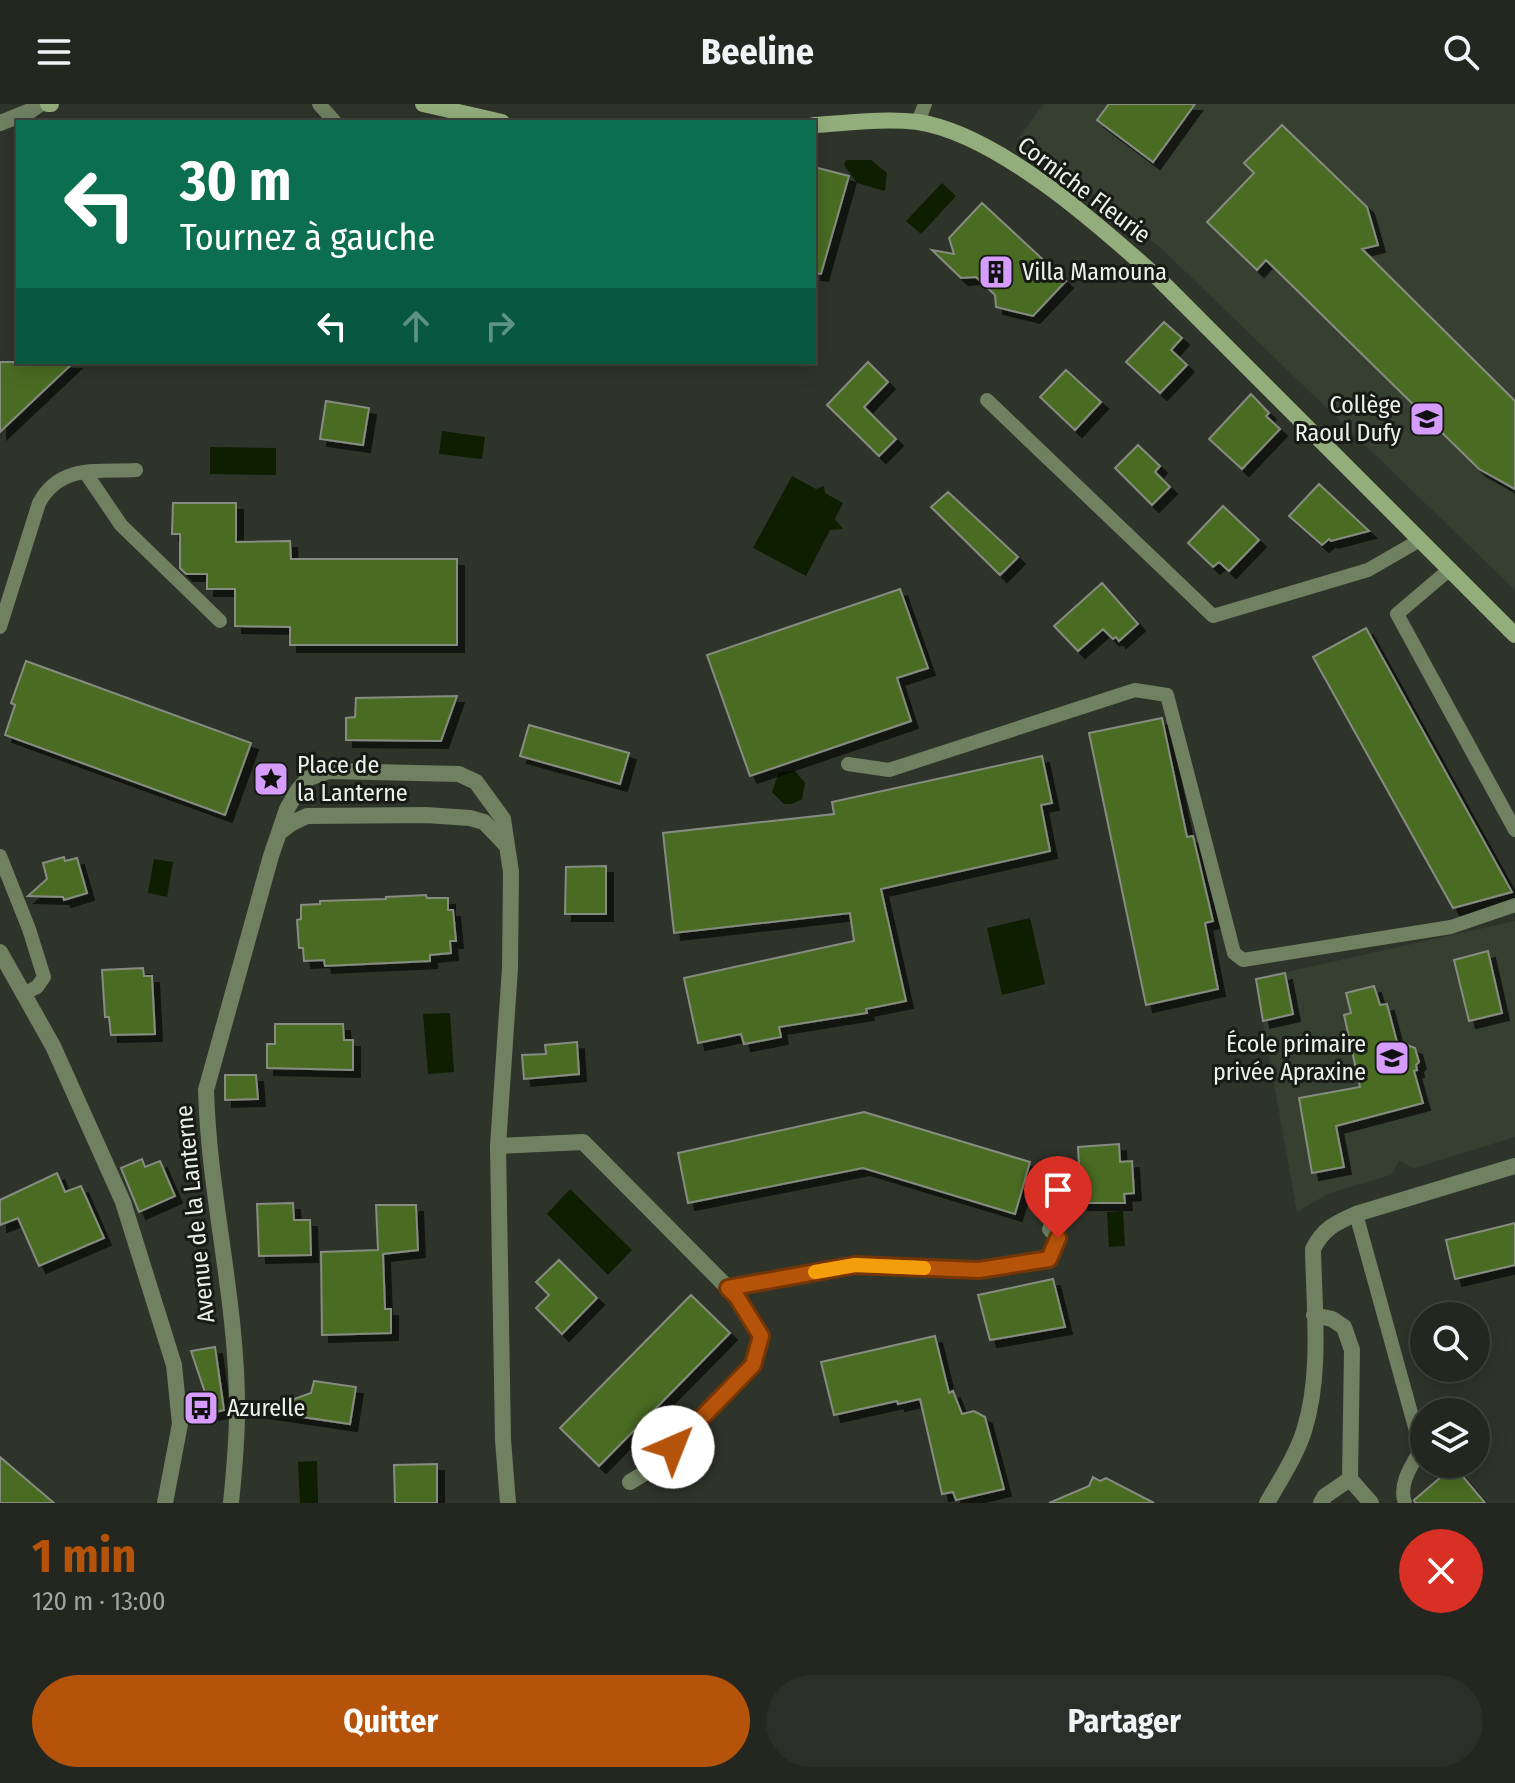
<!DOCTYPE html>
<html lang="fr">
<meta charset="utf-8">
<style>
body{margin:0;font-family:"Fira Sans Condensed",sans-serif;background:#2b2f29;color:#f1f3f6;height:100vh;display:flex;flex-direction:column;font-size:30px;white-space:nowrap}
*{box-sizing:border-box;margin:0}
p{font-size:26px;color:#a3a5a5}
.icon{flex:none;width:44px;height:44px;fill:none;stroke:currentColor;stroke-width:2;stroke-linecap:round;stroke-linejoin:round}
.map{position:relative;height:1399px;overflow:hidden}
.panel{display:flex;flex-direction:column;background:#232720;flex:1}
.panel>*{flex:none}
.banner{position:absolute;left:16px;top:16px;width:800px;height:244px;border-radius:0px;box-shadow:0 4px 20px #0003,0 0 0 2px #40443e;background:#0b6e4f;color:#fff;overflow:hidden}
.tools{position:absolute;left:1410px;top:1198px;display:grid;gap:16px}
.tools a{display:grid;place-items:center;width:80px;height:80px;border-radius:50%;background:#232720;box-shadow:0 4px 20px #0003,0 0 0 2px #40443e;font-size:40px}
.pin{position:absolute;display:grid;place-items:center;width:68px;height:68px;color:#fff;margin:-82px -34px;border-radius:50% 50% 50% 0;rotate:-45deg;box-shadow:0 0 8px #0007}
.pin .icon{rotate:45deg}
.me{position:absolute;width:88px;margin:-44px;rotate:44deg;stroke-linejoin:round;filter:drop-shadow(0 0 6px #0008)}
.turn{display:flex;align-items:center;gap:28px;height:168px;padding:0 32px;font-size:36px}
.turn .icon{width:104px;height:104px;stroke-width:2.5}
.turn b{display:block;font-size:56px;line-height:68px}
.lanes{display:flex;align-items:center;height:76px;padding:0 32px;background:#0003;justify-content:center;gap:40px;direction:ltr}
.lanes .off{opacity:.35}
.round{display:grid;place-items:center;flex:none;width:84px;height:84px;border-radius:42px;background:#2b2f29}
.headline{display:flex;align-items:center;justify-content:space-between;height:136px;padding:0 32px}
h1{font-size:48px;font-weight:700;line-height:60px;color:#b45309}
.button{display:flex;gap:16px;margin-top:auto;padding:16px 32px}
.button a{flex:1;height:92px;border-radius:48px;background:#b45309;color:#fff;font-size:32px;font-weight:700;line-height:92px;text-align:center}
.button a+a{background:#2b2f29;color:#f1f3f6}
header{display:flex;justify-content:space-between;align-items:center;height:104px;padding:0 32px;background:#232720;font-size:36px;font-weight:700}
.map>svg:first-child{display:block}
.built{fill:#373f30}
.water{fill:#0e1e00}
.building{fill:#4a6c22;stroke:#868c81;stroke-width:2;filter:url(#shadow)}
.lines{fill:none;stroke-linecap:round;stroke-linejoin:round}
.service{stroke:#708162;stroke-width:14}
.minor{stroke:#708162;stroke-width:16}
.tertiary{stroke:#708162;stroke-width:16}
.secondary{stroke:#93ad7c;stroke-width:16}
.route-casing{stroke:#753606;stroke-width:20}
.route{stroke:#b45309;stroke-width:14}
.slow{stroke:#f59e0b;stroke-width:14}
.labels{text-anchor:middle;stroke-width:6;stroke-linejoin:round;paint-order:stroke}
.street-label{font-size:24px;fill:#edf1eb;stroke:#181a16}
.poi-label{font-size:24px;fill:#edf1eb;stroke:#181a16;text-anchor:start}
</style>
<header><svg class="icon" aria-label="menu" viewBox="0 0 24 24"><path d="M4 6h16M4 12h16M4 18h16"/></svg>Beeline<svg class="icon" aria-label="search" viewBox="0 0 24 24"><circle cx="10" cy="10" r="6"/><path d="M15 15l6 6"/></svg></header>
<div class="map">
<svg width="1515" height="1399" viewBox="0 0 1515 1399">
<defs>
<filter id="shadow"><feDropShadow dx="7" dy="7" stdDeviation="0" flood-color="#0009"/></filter>
</defs>
<rect width="100%" height="100%" fill="#2f342b"/>
<path class="built" d="M 1044,0 L 1515,0 L 1515,486 L 1162,145 L 1019,33 Z
M 1515,817 L 1515,1033 L 1414,1064 L 1399,1057 L 1391,1071 L 1330,1089 L 1297,1108 L 1255,875 Z"/>
<path class="water" d="M 846,56 L 871,56 L 887,69 L 885,87 L 857,79 L 844,61 Z
M 942,79 L 956,92 L 921,130 L 906,117 Z
M 442,327 L 485,333 L 482,355 L 439,350 Z
M 210,343 L 276,344 L 276,371 L 210,370 Z
M 792,372 L 816,385 L 824,382 L 825,389 L 843,399 L 835,415 L 843,425 L 830,426 L 806,472 L 753,444 Z
M 795,667 L 805,679 L 802,695 L 792,700 L 784,700 L 772,688 L 779,668 Z
M 154,755 L 173,758 L 167,793 L 148,789 Z
M 1030,814 L 1045,880 L 1002,891 L 987,824 Z
M 450,909 L 454,968 L 428,970 L 423,910 Z
M 570,1085 L 632,1146 L 608,1171 L 547,1110 Z
M 1123,1107 L 1125,1142 L 1109,1143 L 1107,1108 Z
M 317,1357 L 318,1399 L 300,1399 L 298,1358 Z"/>
<path class="building" d="M 1109,0 L 1195,0 L 1153,58 L 1097,16 Z
M 1282,21 L 1367,103 L 1378,141 L 1362,145 L 1515,297 L 1515,385 L 1479,365 L 1266,156 L 1257,166 L 1207,118 L 1254,69 L 1244,59 Z
M 814,63 L 849,72 L 821,170 L 814,169 Z
M 982,99 L 1066,177 L 1033,212 L 996,203 L 995,191 L 976,173 L 961,174 L 932,146 L 954,150 L 949,134 Z
M 1164,218 L 1182,234 L 1171,246 L 1187,261 L 1160,289 L 1126,258 Z
M 0,258 L 74,258 L 0,328 Z
M 868,258 L 888,278 L 864,303 L 896,335 L 879,352 L 827,301 Z
M 1066,266 L 1101,298 L 1075,326 L 1040,293 Z
M 1251,290 L 1269,309 L 1266,312 L 1280,325 L 1242,365 L 1209,335 Z
M 326,297 L 369,304 L 363,341 L 320,335 Z
M 1138,341 L 1160,362 L 1155,368 L 1170,383 L 1152,401 L 1115,364 Z
M 1319,380 L 1369,427 L 1331,437 L 1329,435 L 1322,441 L 1289,412 Z
M 948,388 L 1018,453 L 1000,471 L 931,403 Z
M 173,399 L 236,399 L 236,438 L 290,437 L 291,455 L 457,455 L 457,541 L 290,541 L 290,523 L 235,522 L 235,485 L 207,485 L 207,470 L 186,470 L 180,464 L 180,430 L 172,430 Z
M 1223,402 L 1259,436 L 1229,467 L 1219,458 L 1213,463 L 1188,439 Z
M 1102,479 L 1138,520 L 1119,537 L 1116,533 L 1113,535 L 1103,525 L 1078,547 L 1054,522 Z
M 900,485 L 928,564 L 897,574 L 911,617 L 750,672 L 707,551 Z
M 1366,524 L 1512,788 L 1453,804 L 1313,553 Z
M 26,557 L 251,639 L 225,711 L 5,631 L 15,601 L 11,599 Z
M 457,592 L 441,637 L 346,636 L 346,614 L 355,613 L 356,594 Z
M 1162,614 L 1187,733 L 1193,732 L 1213,817 L 1205,819 L 1218,885 L 1146,901 L 1089,629 Z
M 529,621 L 629,649 L 620,680 L 520,652 Z
M 1042,652 L 1052,699 L 1041,701 L 1050,747 L 881,785 L 906,897 L 866,905 L 867,909 L 779,923 L 781,933 L 744,940 L 741,930 L 698,939 L 684,874 L 854,837 L 850,809 L 674,829 L 663,729 L 834,710 L 832,698 Z
M 64,753 L 65,757 L 77,754 L 87,789 L 64,796 L 63,793 L 28,792 L 47,775 L 43,759 Z
M 606,762 L 606,810 L 565,810 L 566,763 Z
M 426,791 L 427,794 L 448,794 L 448,806 L 453,806 L 456,837 L 450,837 L 451,849 L 430,851 L 430,857 L 325,862 L 324,856 L 304,857 L 303,844 L 299,844 L 297,816 L 301,815 L 301,801 L 320,800 L 320,797 L 386,795 L 386,793 Z
M 1488,847 L 1502,909 L 1469,917 L 1454,856 Z
M 143,864 L 144,872 L 152,872 L 155,930 L 111,931 L 109,913 L 105,913 L 102,866 Z
M 1285,869 L 1293,910 L 1263,917 L 1256,875 Z
M 1374,882 L 1380,901 L 1387,900 L 1398,942 L 1407,941 L 1415,944 L 1419,958 L 1416,961 L 1417,966 L 1414,967 L 1423,999 L 1336,1022 L 1344,1063 L 1312,1069 L 1299,994 L 1360,983 L 1344,911 L 1351,909 L 1346,889 Z
M 275,920 L 343,920 L 344,936 L 353,936 L 353,966 L 267,964 L 267,940 L 275,940 Z
M 577,938 L 579,970 L 524,975 L 522,951 L 546,950 L 545,941 Z
M 225,971 L 256,971 L 258,995 L 225,996 Z
M 864,1008 L 1030,1058 L 1015,1110 L 863,1064 L 688,1099 L 678,1049 Z
M 1119,1040 L 1120,1058 L 1132,1057 L 1134,1089 L 1124,1090 L 1125,1099 L 1081,1099 L 1078,1043 Z
M 142,1055 L 145,1063 L 160,1057 L 175,1092 L 139,1108 L 121,1064 Z
M 57,1069 L 65,1088 L 81,1082 L 104,1134 L 39,1162 L 18,1114 L 0,1121 L 0,1096 Z
M 293,1099 L 294,1116 L 310,1116 L 311,1151 L 259,1152 L 257,1100 Z
M 376,1101 L 416,1101 L 418,1146 L 383,1150 L 385,1205 L 391,1205 L 391,1229 L 322,1231 L 321,1148 L 378,1146 Z
M 1515,1119 L 1515,1161 L 1455,1175 L 1446,1136 Z
M 559,1156 L 597,1194 L 562,1230 L 536,1204 L 549,1191 L 536,1178 Z
M 1053,1175 L 1065,1223 L 990,1236 L 978,1191 Z
M 691,1191 L 730,1229 L 599,1362 L 560,1324 Z
M 935,1232 L 949,1289 L 953,1287 L 962,1310 L 974,1307 L 985,1313 L 1004,1385 L 956,1396 L 953,1388 L 942,1390 L 920,1295 L 898,1300 L 897,1297 L 834,1311 L 821,1258 Z
M 215,1243 L 224,1306 L 212,1309 L 191,1247 Z
M 314,1277 L 356,1283 L 350,1320 L 261,1307 L 311,1289 Z
M 0,1353 L 54,1399 L 0,1399 Z
M 437,1360 L 437,1399 L 395,1399 L 394,1361 Z
M 1454,1362 L 1485,1399 L 1415,1399 L 1414,1396 Z
M 1093,1373 L 1100,1377 L 1106,1374 L 1154,1399 L 1049,1399 L 1089,1382 Z"/>
<g class="lines">
<path class="service" d="M 319,0 L 335,18
M 918,18 L 925,0
M 987,296 L 1213,512 L 1368,466 L 1420,436
M 85,368 L 121,421 L 220,517
M 1450,465 L 1397,510 L 1515,726
M 0,523 L 39,399 C 60,360 97,368 136,366
M 848,660 L 889,666 L 1135,586 L 1167,591 L 1234,849 L 1243,856 L 1451,823 L 1515,801
M 0,752 L 29,825 L 44,873 L 37,883 L 23,890
M 1356,1110 L 1421,1345 C 1412,1361 1398,1380 1405,1399"/>
<path class="minor" d="M 498,1042 L 583,1038 L 737,1193 L 761,1232 L 753,1261 L 653,1364 L 630,1378
M 728,1184 L 855,1161 L 979,1166 L 1049,1155 L 1058,1134 L 1050,1125
M 1314,1211 L 1332,1215 L 1344,1223 L 1352,1246 L 1350,1375 L 1371,1399
M 1267,1399 C 1280,1376 1296,1352 1304,1327 C 1322,1270 1314,1204 1313,1145 C 1323,1125 1335,1119 1356,1110 L 1515,1062
M 1321,1399 L 1325,1392 L 1350,1375"/>
<path class="tertiary" d="M 0,19 L 30,7 L 40,0
M 279,729 L 292,719 L 307,712 L 426,711 L 470,714 L 484,718 L 507,742
M 0,848 L 53,942 L 123,1098 L 174,1261 L 180,1320 L 165,1399
M 231,1399 C 234,1369 237,1338 237,1308 C 238,1200 209,1094 206,986 L 271,752 L 287,705 L 298,686 L 309,674 L 329,667 L 459,670 L 476,678 L 503,715 L 511,768 L 510,864 L 498,1042 L 503,1336 L 508,1399"/>
<path class="secondary" d="M 48,0 L 51,0
M 423,0 L 502,18
M 814,21 C 848,19 884,14 918,18 C 997,30 1099,121 1158,174 L 1515,531"/>
</g>
<g class="lines">
<defs>
<path id="route" d="M 673,1343 L 753,1261 L 761,1232 L 737,1193 L 728,1184 L 855,1161 L 979,1166 L 1049,1155 L 1058,1134"/>
</defs>
<use href="#route" class="route-casing"/>
<use href="#route" class="route"/>
<path class="slow" d="M 815,1168 L 855,1161 L 924,1164"/>
</g>
<defs>
<symbol id="building-square" viewBox="-11 -11 22 22"><rect x="-9" y="-9" width="18" height="18" rx="4" fill="#d59cfb" stroke="#181a16"/><path d="M-4-6H4V6H1V3H-1V6H-4ZM-2.5-4.3h1.7v1.8h-1.7ZM.8-4.3h1.7v1.8H.8ZM-2.5-1h1.7V.8h-1.7ZM.8-1h1.7V.8H.8Z" fill="#111"/></symbol>
<symbol id="school-square" viewBox="-11 -11 22 22"><rect x="-9" y="-9" width="18" height="18" rx="4" fill="#d59cfb" stroke="#181a16"/><path d="M0-5L7-2L0 1L-7-2ZM-4 1L0 2.5L4 1V4Q0 6-4 4Z" fill="#111"/></symbol>
<symbol id="sight-square" viewBox="-11 -11 22 22"><rect x="-9" y="-9" width="18" height="18" rx="4" fill="#d59cfb" stroke="#181a16"/><path d="M0-6L1.8-2.2L6-1.7L2.9 1.2L3.7 5.4L0 3.3L-3.7 5.4L-2.9 1.2L-6-1.7L-1.8-2.2Z" fill="#111"/></symbol>
<symbol id="bus-square" viewBox="-11 -11 22 22"><rect x="-9" y="-9" width="18" height="18" rx="4" fill="#d59cfb" stroke="#181a16"/><path d="M-5-6H5V4H4V6H2V4H-2V6H-4V4H-5ZM-3.5-4V0h7V-4ZM-3.5 1.2v1.5H-2V1.2ZM2 1.2v1.5H3.5V1.2Z" fill="#111"/></symbol>
</defs>
<g fill-rule="evenodd">
<use href="#building-square" x="976" y="148" width="40" height="40"/>
<use href="#school-square" x="1407" y="295" width="40" height="40"/>
<use href="#sight-square" x="251" y="655" width="40" height="40"/>
<use href="#school-square" x="1372" y="934" width="40" height="40"/>
<use href="#bus-square" x="181" y="1284" width="40" height="40"/>
</g>
<g class="labels">
<g class="street-label">
<text transform="translate(1084 86) rotate(37)" y="8">Corniche Fleurie</text>
<text transform="translate(195 1110) rotate(-96)" y="8">Avenue de la Lanterne</text>
</g>
<g class="poi-label">
<text x="1022" y="176">Villa Mamouna</text>
<text x="1401" y="309" text-anchor="end">Collège<tspan x="1401" dy="28">Raoul Dufy</tspan></text>
<text x="297" y="669">Place de<tspan x="297" dy="28">la Lanterne</tspan></text>
<text x="1366" y="948" text-anchor="end">École primaire<tspan x="1366" dy="28">privée Apraxine</tspan></text>
<text x="227" y="1312">Azurelle</text>
</g>
</g>
</svg>
<div class="tools">
<a><svg class="icon" aria-label="search" viewBox="0 0 24 24"><circle cx="10" cy="10" r="6"/><path d="M15 15l6 6"/></svg></a>
<a><svg class="icon" aria-label="layers" viewBox="0 0 24 24"><path d="M12 4l9 5-9 5-9-5zM3 14l9 5 9-5"/></svg></a>
</div>
<div class="pin" style="left:1058px;top:1134px;background:#d93025"><svg class="icon" aria-label="arrive" viewBox="0 0 24 24"><path d="M6 21V4h12l-3 4 3 4H6"/></svg></div>
<svg class="me" style="left:673px;top:1343px" viewBox="-20 -20 40 40"><circle r="19" fill="#fff"/><path d="M0-13L10 11 0 6-10 11z" fill="#b45309"/></svg>
<div class="banner">
<div class="turn"><svg class="icon" aria-label="left" viewBox="0 0 24 24"><path d="M17 20v-9H6M10 6l-5 5 5 5"/></svg><div><b>30 m</b>Tournez à gauche</div></div>
<div class="lanes"><svg class="icon" aria-label="left" viewBox="0 0 24 24"><path d="M17 20v-9H6M10 6l-5 5 5 5"/></svg><svg class="icon off" aria-label="ahead" viewBox="0 0 24 24"><path d="M12 20V5M6 11l6-6 6 6"/></svg><svg class="icon off" aria-label="right" viewBox="0 0 24 24"><path d="M7 20v-9h11M14 6l5 5-5 5"/></svg></div>
</div>
</div>
<section class="panel">
<div class="headline"><div><h1>1 min</h1><p>120 m · 13:00</p></div><a class="round" style="background:#d93025;color:#fff"><svg class="icon" aria-label="close" viewBox="0 0 24 24"><path d="M6 6l12 12M18 6L6 18"/></svg></a></div>
<div class="button"><a>Quitter</a><a>Partager</a></div>
</section>
